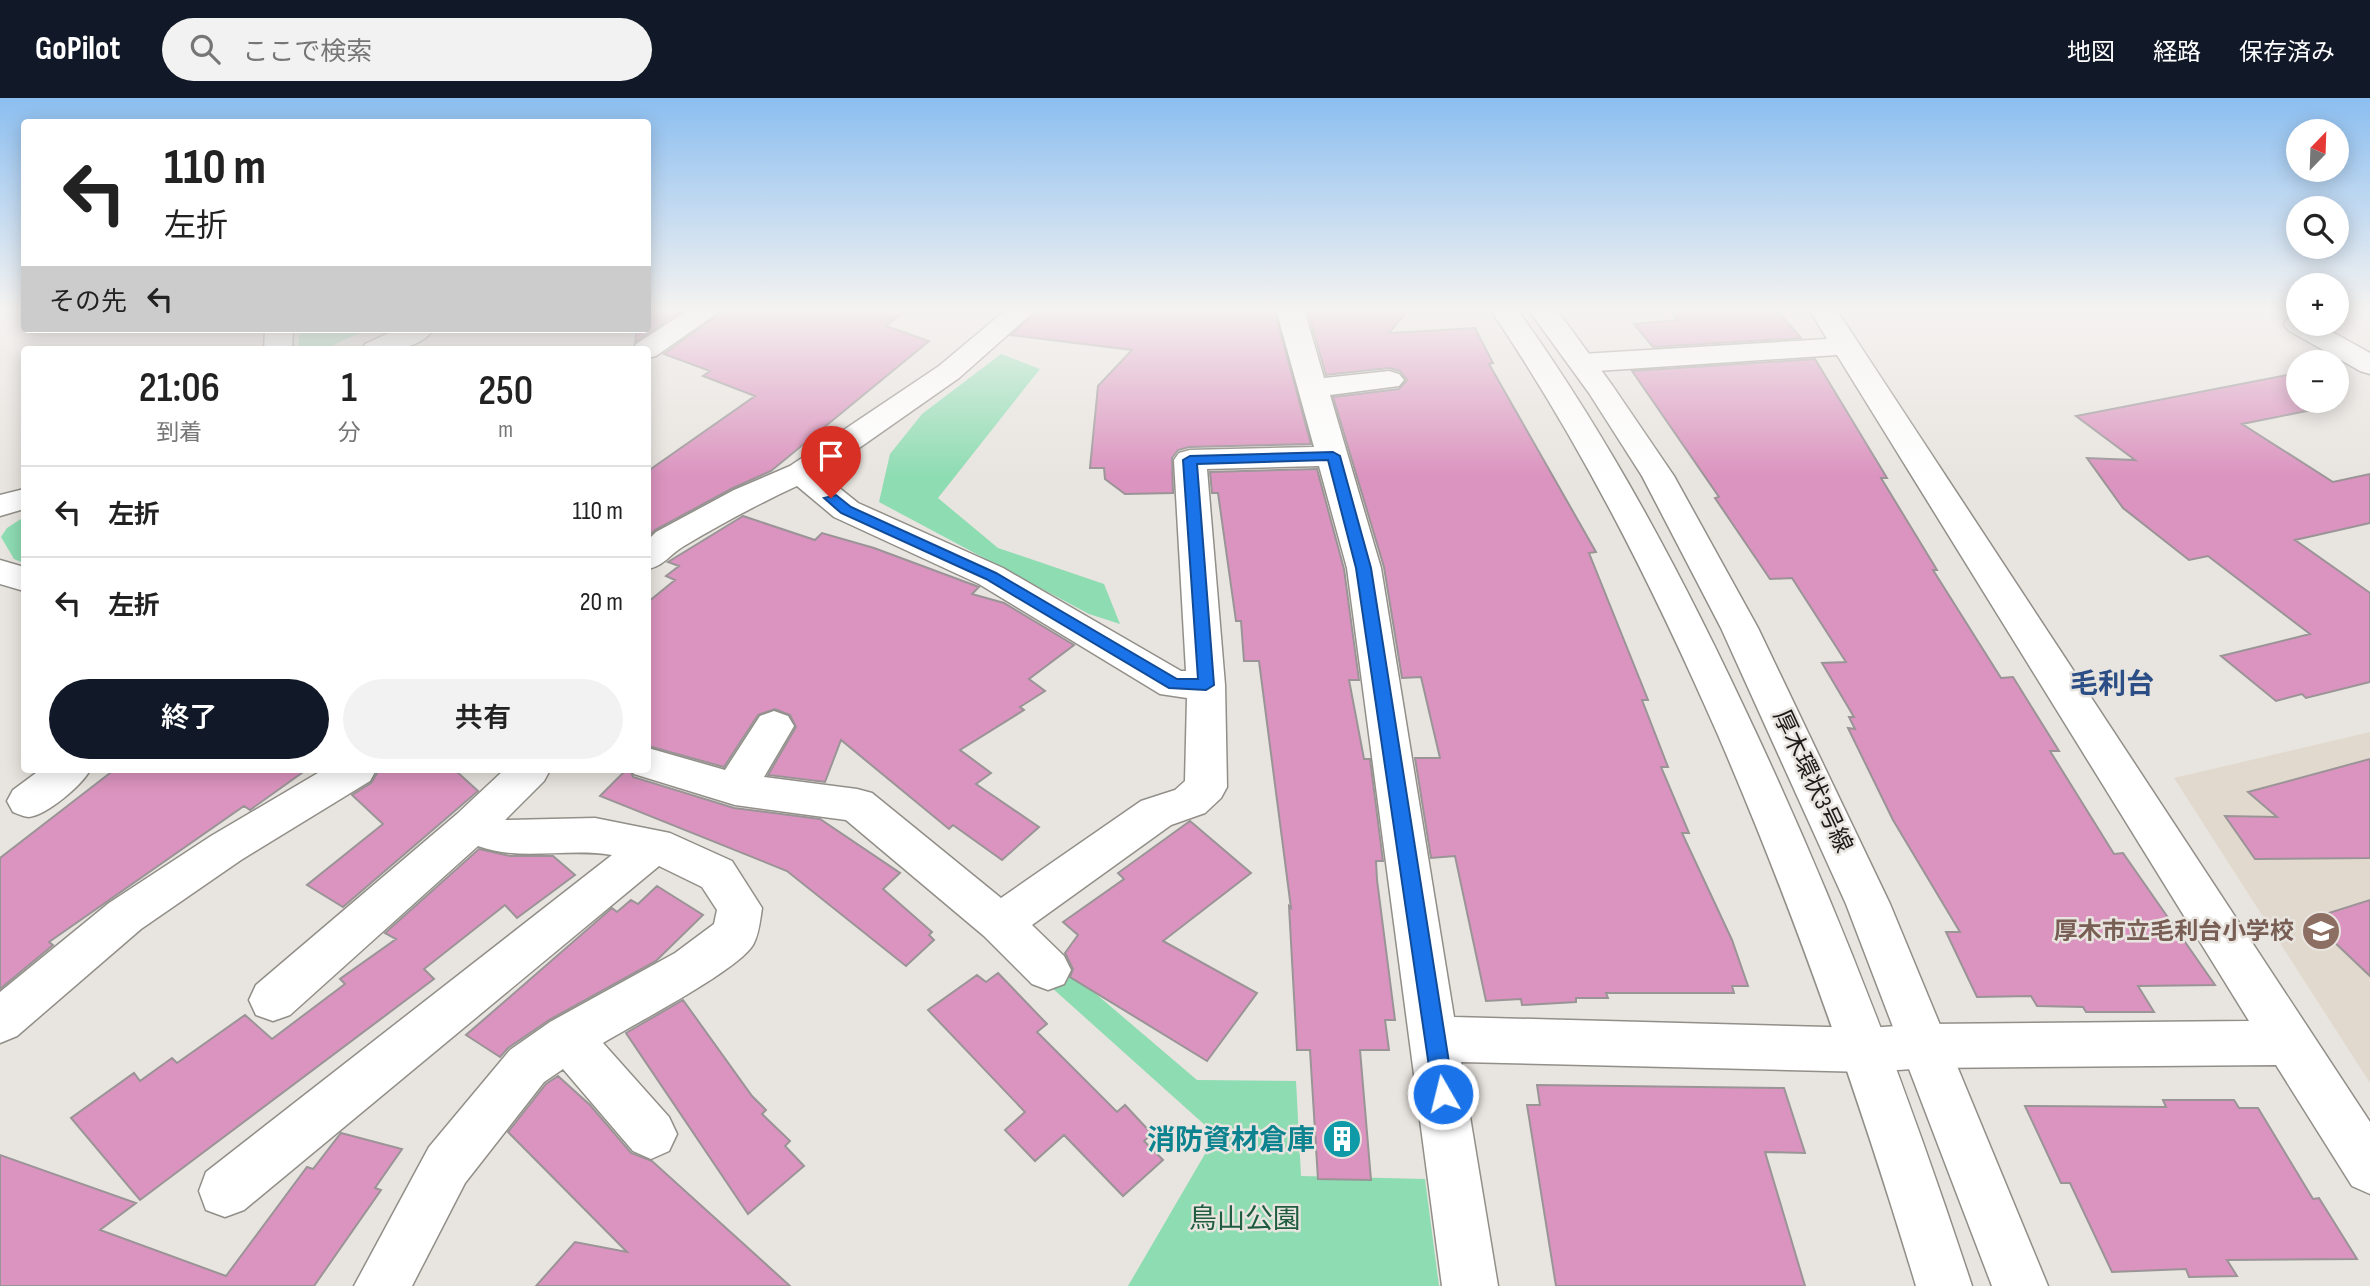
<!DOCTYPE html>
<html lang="ja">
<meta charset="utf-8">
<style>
body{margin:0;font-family:"Sofia Sans Condensed","Noto Sans JP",sans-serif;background:#f2f2f2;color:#222;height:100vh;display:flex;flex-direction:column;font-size:26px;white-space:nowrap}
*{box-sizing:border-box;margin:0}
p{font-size:23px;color:#767676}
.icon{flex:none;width:38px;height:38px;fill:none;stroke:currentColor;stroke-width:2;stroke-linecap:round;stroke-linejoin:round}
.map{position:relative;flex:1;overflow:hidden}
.side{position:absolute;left:21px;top:248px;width:630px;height:427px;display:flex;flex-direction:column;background:#fff;border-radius:7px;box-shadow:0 4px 18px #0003}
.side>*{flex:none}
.banner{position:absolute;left:21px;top:21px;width:630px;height:214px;border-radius:7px;box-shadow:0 4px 18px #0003;background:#fff;color:#222;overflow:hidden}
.needle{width:46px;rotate:23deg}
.controls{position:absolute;left:2286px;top:21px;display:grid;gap:14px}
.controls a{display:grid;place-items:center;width:63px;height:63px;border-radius:50%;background:#fff;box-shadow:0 4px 18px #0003;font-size:35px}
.pin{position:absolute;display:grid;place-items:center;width:60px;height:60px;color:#fff;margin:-72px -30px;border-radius:50% 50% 50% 0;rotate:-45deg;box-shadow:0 0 7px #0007}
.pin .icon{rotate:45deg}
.me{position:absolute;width:77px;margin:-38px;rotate:352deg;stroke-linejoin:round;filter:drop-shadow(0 0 5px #0008)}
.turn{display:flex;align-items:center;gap:24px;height:147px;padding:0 28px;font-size:32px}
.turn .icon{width:91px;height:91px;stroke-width:2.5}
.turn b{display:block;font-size:49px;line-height:60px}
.then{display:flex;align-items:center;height:66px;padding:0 28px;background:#0003;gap:14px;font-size:26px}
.eta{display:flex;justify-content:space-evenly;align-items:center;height:119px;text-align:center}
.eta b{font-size:42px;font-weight:600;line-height:49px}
.button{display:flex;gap:14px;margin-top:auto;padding:14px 28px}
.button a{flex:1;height:80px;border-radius:42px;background:#111827;color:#fff;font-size:28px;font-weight:600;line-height:80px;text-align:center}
.button a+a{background:#f2f2f2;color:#222}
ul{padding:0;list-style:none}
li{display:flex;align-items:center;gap:21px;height:91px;padding:0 28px;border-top:2px solid #e0e0e0}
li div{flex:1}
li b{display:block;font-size:26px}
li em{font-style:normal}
header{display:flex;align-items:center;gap:42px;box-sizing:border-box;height:98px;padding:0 35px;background:#111827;color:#fff}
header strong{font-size:33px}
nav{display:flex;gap:38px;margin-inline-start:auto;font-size:24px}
.search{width:490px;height:63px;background:#f2f2f2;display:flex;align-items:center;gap:18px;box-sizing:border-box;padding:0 24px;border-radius:38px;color:#767676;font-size:26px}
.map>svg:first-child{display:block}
.built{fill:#e1d9cd}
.green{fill:#8edcb2}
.building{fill:#db94bf;stroke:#9a9497;stroke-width:2}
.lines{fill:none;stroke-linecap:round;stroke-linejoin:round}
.street-casing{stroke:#928f89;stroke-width:3}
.secondary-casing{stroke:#928f89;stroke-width:3}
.primary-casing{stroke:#928f89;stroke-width:3}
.street{fill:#fff;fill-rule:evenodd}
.secondary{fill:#fff;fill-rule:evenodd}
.primary{fill:#fff;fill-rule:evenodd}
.route{fill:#1a73e8;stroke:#114b97;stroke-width:2}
.labels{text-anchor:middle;stroke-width:5;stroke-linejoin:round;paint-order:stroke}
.street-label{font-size:24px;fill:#1d1c1a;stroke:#e8e4df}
.education-label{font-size:24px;font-weight:bold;fill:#785e54;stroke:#e8e4df;text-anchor:end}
.quarter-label{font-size:28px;font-weight:bold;fill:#2a4e85;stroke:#e8e4df}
.near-culture-label{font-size:28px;font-weight:bold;fill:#0d838f;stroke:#e8e4df;text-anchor:end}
.near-park-label{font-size:28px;fill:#205d40;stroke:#e8e4df}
</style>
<header>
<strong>GoPilot</strong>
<div class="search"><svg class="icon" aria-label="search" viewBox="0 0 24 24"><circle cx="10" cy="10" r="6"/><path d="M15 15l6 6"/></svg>ここで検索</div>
<nav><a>地図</a><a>経路</a><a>保存済み</a></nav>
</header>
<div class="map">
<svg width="2370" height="1188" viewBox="0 0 2370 1188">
<rect width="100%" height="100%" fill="#e8e4df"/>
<path class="built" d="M 2370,634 L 2370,985 L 2174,680 Z"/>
<path class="green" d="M 300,231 L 368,231 L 323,252 L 298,252 Z
M 1001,256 L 1040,271 L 938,400 L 998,450 L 1104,486 L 1120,526 L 1089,516 L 879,404 L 890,356 L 922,316 Z
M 24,419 L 24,465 L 14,461 L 1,439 L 7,430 Z
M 1062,867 L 1197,982 L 1296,983 L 1301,1078 L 1425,1081 L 1439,1188 L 1128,1188 L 1216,1037 L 1041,880 Z"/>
<path class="building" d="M 648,211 L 684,211 L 635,244 L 637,231 L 648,231 Z
M 726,211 L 908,211 L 886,228 L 929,243 L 771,373 L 733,390 L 655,432 L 648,439 L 648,373 L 755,298 L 703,278 L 710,273 L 664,256 Z
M 1039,211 L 1274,211 L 1311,346 L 1189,349 L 1178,352 L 1172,360 L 1173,395 L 1125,396 L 1105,381 L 1104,370 L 1090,370 L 1098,288 L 1132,252 L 1011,237 Z
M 1307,211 L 1409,211 L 1389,235 L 1475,230 L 1493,265 L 1489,266 L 1596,454 L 1589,455 L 1648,602 L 1642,602 L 1668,669 L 1661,669 L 1689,735 L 1682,735 L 1732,842 L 1748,888 L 1732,888 L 1734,895 L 1606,895 L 1608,900 L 1576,900 L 1576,904 L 1522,907 L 1521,901 L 1486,903 L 1455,758 L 1431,760 L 1415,660 L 1440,660 L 1421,579 L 1402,580 L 1384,469 L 1333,299 L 1399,291 L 1407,282 L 1400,273 L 1389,270 L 1326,277 Z
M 1671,211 L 1777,213 L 1801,240 L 1653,249 L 1634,226 L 1677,222 Z
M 1815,261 L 1887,380 L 1881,380 L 1937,472 L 1933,472 L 2001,580 L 2013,579 L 2059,653 L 2050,653 L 2114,756 L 2123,755 L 2215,887 L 2138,888 L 2154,914 L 2086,914 L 2083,909 L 2037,908 L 2031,898 L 1977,899 L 1946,834 L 1960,834 L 1893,722 L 1848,630 L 1855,631 L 1849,619 L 1854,619 L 1822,565 L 1846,564 L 1792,480 L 1770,481 L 1715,400 L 1719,399 L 1632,273 Z
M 2287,277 L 2298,283 L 2298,303 L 2329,303 L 2336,307 L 2242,326 L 2333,384 L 2370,376 L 2370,425 L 2295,442 L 2370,495 L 2370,584 L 2306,600 L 2302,596 L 2276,603 L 2221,558 L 2310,536 L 2208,458 L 2189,462 L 2123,410 L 2087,360 L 2135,362 L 2076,318 Z
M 1317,371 L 1344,471 L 1359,582 L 1349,582 L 1364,661 L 1370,661 L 1383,763 L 1376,763 L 1377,782 L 1395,922 L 1385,922 L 1389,952 L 1360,952 L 1371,1082 L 1318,1081 L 1310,952 L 1297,952 L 1289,808 L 1291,810 L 1259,563 L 1244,563 L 1241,523 L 1236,523 L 1218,395 L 1212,395 L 1210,374 Z
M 743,418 L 815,442 L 822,435 L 874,450 L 979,489 L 972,496 L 1004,505 L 1074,547 L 1029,581 L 1045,593 L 1020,609 L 1024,612 L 960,652 L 991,675 L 976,686 L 1039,729 L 1002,762 L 953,727 L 949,731 L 841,642 L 825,684 L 768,677 L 796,629 L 790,617 L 775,611 L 758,617 L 724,669 L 648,648 L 648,504 L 675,482 L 666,478 L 679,468 L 668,464 Z
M 2370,661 L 2370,760 L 2255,761 L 2225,718 L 2277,719 L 2248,694 Z
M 114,672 L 306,672 L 250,712 L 244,708 L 49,844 L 53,847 L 0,891 L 0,760 Z
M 379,672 L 455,672 L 478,693 L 343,809 L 307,787 L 383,726 L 352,697 L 371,685 Z
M 626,672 L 630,672 L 633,679 L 734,710 L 820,721 L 900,775 L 883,791 L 932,834 L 929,837 L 934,842 L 906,868 L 787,773 L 600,698 Z
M 1190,723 L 1251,775 L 1163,843 L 1257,895 L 1207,963 L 1070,879 L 1073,871 L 1065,855 L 1078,837 L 1063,824 L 1124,781 L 1118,775 Z
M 479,751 L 510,758 L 553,758 L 575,777 L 517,820 L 505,807 L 424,871 L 434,881 L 140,1102 L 71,1020 L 134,975 L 140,983 L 172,960 L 177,965 L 245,917 L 272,941 L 345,886 L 340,881 L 396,841 L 385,835 Z
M 657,788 L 703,817 L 656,863 L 549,922 L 508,950 L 500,959 L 466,937 L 612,810 L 617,814 L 631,802 L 638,806 Z
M 2370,802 L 2370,878 L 2310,821 Z
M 998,875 L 1047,926 L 1037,934 L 1117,1014 L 1125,1007 L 1152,1036 L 1144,1043 L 1163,1062 L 1123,1098 L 1064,1037 L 1035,1063 L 1005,1032 L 1025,1014 L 928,912 L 977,877 L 986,884 Z
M 683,902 L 752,998 L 766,1012 L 762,1016 L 790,1043 L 785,1048 L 804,1068 L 748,1116 L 626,935 Z
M 558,978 L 590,1007 L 631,1055 L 652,1063 L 790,1188 L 536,1188 L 575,1144 L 627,1154 L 508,1034 L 546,986 Z
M 1537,987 L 1784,990 L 1805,1055 L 1765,1054 L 1805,1188 L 1556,1188 L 1527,1007 L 1540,1007 Z
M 2163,1002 L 2234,1002 L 2239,1010 L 2258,1010 L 2313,1101 L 2319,1100 L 2357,1161 L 2227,1162 L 2237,1178 L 2189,1179 L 2186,1171 L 2112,1174 L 2070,1085 L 2061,1085 L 2025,1008 L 2166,1009 Z
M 341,1035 L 402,1051 L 375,1090 L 381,1092 L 314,1188 L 0,1188 L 0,1057 L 136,1105 L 100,1132 L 226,1178 L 307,1069 L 313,1071 Z"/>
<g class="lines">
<defs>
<path id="street" d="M 690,211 L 723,211 L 656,258 L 648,260 L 648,252 L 632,252 L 636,246 Z
M 1007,211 L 1037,211 L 959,280 L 822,376 L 858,405 L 1003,470 L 1181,573 L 1186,573 L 1174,362 L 1179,355 L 1190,352 L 1314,349 L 1276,211 L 1304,211 L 1324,280 L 1389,273 L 1399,276 L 1404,282 L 1399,288 L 1330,297 L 1381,470 L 1454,919 L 1867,930 L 1928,926 L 2249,923 L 1837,257 L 1582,274 L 1572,271 L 1568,265 L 1572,259 L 1582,256 L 1827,241 L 1809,211 L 1836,211 L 2370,1024 L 2370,1096 L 2352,1088 L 2276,967 L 1928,970 L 1867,974 L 1461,964 L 1498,1188 L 1442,1188 L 1347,470 L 1319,368 L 1207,371 L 1225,587 L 1227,689 L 1221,700 L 1205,715 L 1171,727 L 1032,827 L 1064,858 L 1071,872 L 1064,886 L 1048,892 L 1032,886 L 984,838 L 846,722 L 735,707 L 634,676 L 632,672 L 648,672 L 648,650 L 725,672 L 760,618 L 774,613 L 788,618 L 794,628 L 764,679 L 857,691 L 872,695 L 1001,800 L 1141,703 L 1175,692 L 1185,683 L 1187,600 L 1160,596 L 979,486 L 834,419 L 797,388 C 758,406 721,426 684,448 C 670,456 664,468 648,471 L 648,442 L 656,434 L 734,392 L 790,368 L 939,268 Z
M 2298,218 L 2298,226 L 2318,226 L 2370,255 L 2370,276 L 2360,273 L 2288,232 L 2284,226 L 2288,220 Z
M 265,231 L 293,231 L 292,252 L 264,252 Z
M 0,462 L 24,469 L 24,493 L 0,486 Z
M 40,672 L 90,672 C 82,687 47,717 29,719 C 25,719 18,716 13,714 L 7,703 L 13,692 Z
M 323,672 L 376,672 L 370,683 L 241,762 L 141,831 L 17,938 L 0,945 L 0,894 L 109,805 L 211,738 Z
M 504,672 L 550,672 L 544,683 L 505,722 L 595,720 L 670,735 L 732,763 L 762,810 C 760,823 759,836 753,847 C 737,873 634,926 603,945 L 669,1019 L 677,1036 L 669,1053 L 651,1061 L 633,1053 L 563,971 L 544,984 L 465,1085 L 412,1188 L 354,1188 L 429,1049 L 510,952 L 550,924 L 675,855 L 714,826 L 717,812 L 702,789 L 659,768 L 244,1112 L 225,1119 L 206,1112 L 199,1093 L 206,1074 L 612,757 C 567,749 521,764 478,748 L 290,917 L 273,923 L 256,917 L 249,902 L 256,887 L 457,716 Z"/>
<path id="secondary" d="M 1490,211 L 1517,211 C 1613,345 1688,488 1757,637 C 1841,817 1910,999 1972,1188 L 1916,1188 C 1859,999 1796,818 1718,637 C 1653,489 1581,345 1490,211 Z
M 1528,211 L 1556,211 L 1612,287 L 1674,378 L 1758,530 L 1890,806 L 2048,1188 L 1992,1188 L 1846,806 L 1721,530 L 1642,378 L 1589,295 Z"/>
<path id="primary" d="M 397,231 L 434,231 C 418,254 385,252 361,252 L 365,246 Z
M 24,391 L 24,411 L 0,418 L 0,397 Z"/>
</defs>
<use href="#street" class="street-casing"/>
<use href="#secondary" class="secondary-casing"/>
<use href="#primary" class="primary-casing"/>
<use href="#street" class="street"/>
<use href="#secondary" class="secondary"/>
<use href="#primary" class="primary"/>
</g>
<linearGradient id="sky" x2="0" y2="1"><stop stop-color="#8bbef0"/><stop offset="0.56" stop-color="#f5f3f1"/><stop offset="1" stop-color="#f5f3f1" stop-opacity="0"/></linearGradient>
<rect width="2370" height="378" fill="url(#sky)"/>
<path class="route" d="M 1333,354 L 1340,358 L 1371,470 L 1454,996 L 1451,1003 L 1443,1006 L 1436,1003 L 1433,996 L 1356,470 L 1328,362 L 1197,366 L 1214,587 L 1206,592 L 1169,590 L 986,481 L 841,415 L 824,400 L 836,397 L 851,409 L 996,475 L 1177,581 L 1198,581 L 1183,362 L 1190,358 Z"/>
<defs>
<symbol id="school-disc" viewBox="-11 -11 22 22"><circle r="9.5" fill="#8d6e63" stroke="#e8e4df"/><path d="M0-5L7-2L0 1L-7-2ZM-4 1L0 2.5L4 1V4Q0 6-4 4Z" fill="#fff"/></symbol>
<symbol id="building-disc" viewBox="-11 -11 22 22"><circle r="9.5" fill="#0f9aa8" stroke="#e8e4df"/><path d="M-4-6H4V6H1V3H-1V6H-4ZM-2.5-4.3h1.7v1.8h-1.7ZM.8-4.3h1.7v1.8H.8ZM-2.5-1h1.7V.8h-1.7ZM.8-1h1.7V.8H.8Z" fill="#fff"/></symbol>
</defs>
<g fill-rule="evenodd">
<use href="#school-disc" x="2299" y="811" width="44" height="44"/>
<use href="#building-disc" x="1320" y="1019" width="44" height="44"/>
</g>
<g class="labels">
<g class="street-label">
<text transform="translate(1813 683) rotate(65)" y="8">厚木環状3号線</text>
</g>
<g class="education-label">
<text x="2294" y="841">厚木市立毛利台小学校</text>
</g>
<g class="quarter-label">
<text x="2112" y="595">毛利台</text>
</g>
<g class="near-culture-label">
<text x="1315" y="1051">消防資材倉庫</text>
</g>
<g class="near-park-label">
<text x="1245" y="1130">鳥山公園</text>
</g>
</g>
</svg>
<div class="controls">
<a><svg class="needle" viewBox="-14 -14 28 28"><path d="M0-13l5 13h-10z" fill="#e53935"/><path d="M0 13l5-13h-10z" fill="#767676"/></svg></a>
<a><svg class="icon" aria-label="search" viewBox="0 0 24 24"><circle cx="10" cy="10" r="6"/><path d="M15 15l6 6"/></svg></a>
<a>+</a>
<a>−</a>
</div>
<div class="pin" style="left:831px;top:400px;background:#d93025"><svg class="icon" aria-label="arrive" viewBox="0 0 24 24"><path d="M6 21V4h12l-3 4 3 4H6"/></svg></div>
<svg class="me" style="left:1443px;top:996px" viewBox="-20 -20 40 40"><circle r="17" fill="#1a73e8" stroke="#fff" stroke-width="3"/><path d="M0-11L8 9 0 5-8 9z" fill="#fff"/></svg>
<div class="banner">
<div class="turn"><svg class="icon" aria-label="left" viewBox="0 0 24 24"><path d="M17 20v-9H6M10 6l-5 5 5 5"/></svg><div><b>110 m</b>左折</div></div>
<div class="then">その先<svg class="icon" aria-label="left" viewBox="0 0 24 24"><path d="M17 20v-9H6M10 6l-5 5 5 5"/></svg></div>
</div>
<section class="side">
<div class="eta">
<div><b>21:06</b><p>到着</p></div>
<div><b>1</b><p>分</p></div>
<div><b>250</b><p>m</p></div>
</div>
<ul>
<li><svg class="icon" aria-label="left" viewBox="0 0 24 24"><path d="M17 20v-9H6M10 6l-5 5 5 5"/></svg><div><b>左折</b></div><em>110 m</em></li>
<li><svg class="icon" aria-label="left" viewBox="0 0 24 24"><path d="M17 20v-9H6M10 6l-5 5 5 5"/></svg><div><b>左折</b></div><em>20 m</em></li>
</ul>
<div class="button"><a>終了</a><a>共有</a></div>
</section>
</div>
